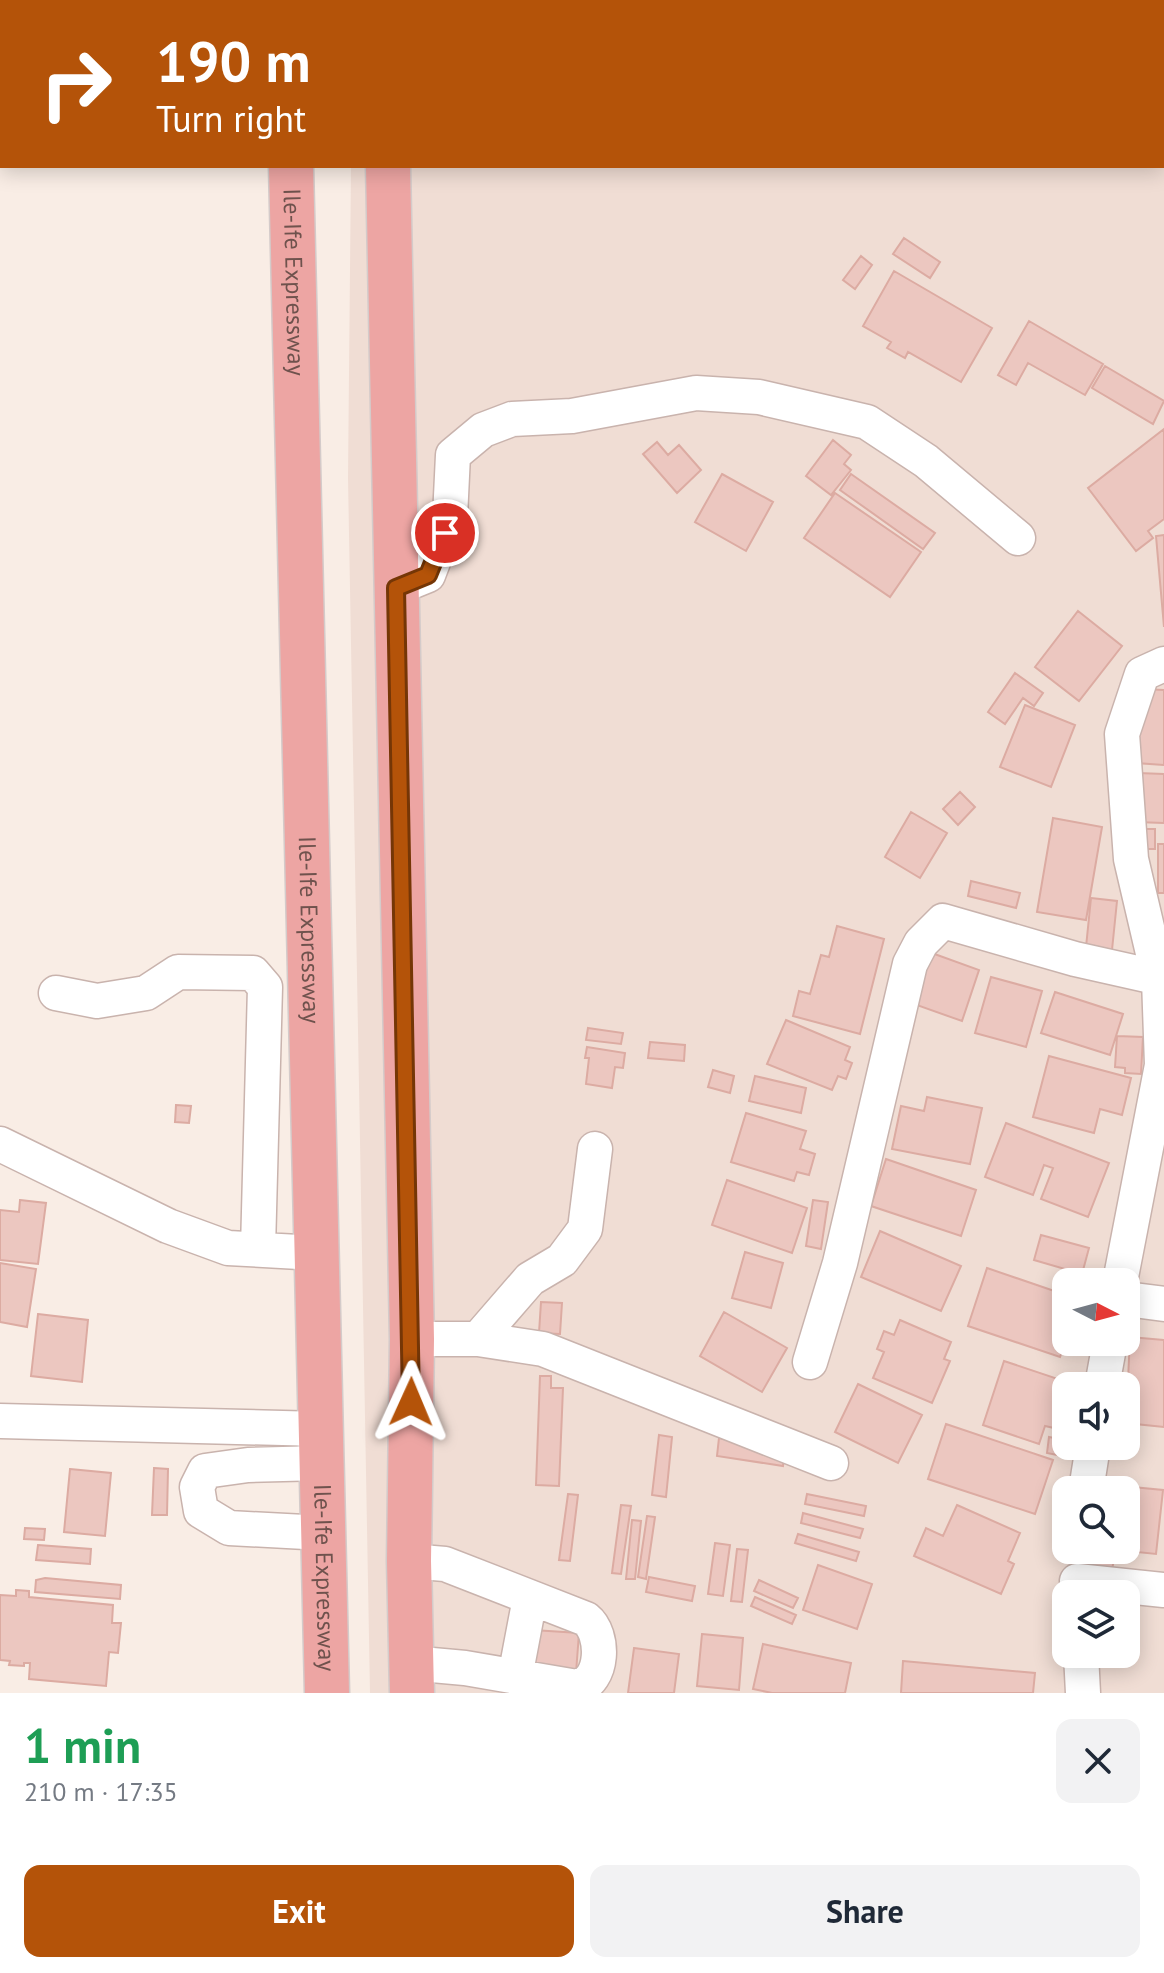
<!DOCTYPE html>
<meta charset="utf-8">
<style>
body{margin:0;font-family:"PT Sans",sans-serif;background:#f2f2f3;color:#1f2937;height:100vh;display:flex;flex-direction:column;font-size:30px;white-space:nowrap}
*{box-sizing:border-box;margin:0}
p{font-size:26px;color:#747a83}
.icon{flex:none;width:44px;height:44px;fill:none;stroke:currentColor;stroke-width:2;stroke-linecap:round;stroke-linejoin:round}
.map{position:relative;height:1693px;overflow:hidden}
.drawer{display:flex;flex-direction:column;background:#fff;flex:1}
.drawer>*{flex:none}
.guide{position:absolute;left:0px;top:0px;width:1164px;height:168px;box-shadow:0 4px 20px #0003;background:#b45309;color:#fff;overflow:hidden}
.needle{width:52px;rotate:96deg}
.buttons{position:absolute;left:1052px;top:1268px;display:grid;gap:16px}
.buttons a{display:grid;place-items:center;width:88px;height:88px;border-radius:16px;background:#fff;box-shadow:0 4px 20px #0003;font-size:40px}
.pin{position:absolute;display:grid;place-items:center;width:68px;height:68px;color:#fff;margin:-34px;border:4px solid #fff;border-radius:50%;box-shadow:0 2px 8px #0007}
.me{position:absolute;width:88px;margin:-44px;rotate:1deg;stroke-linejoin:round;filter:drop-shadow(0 0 6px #0008)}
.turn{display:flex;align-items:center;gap:28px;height:168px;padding:0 24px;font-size:36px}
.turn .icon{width:104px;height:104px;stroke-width:2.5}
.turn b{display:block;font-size:56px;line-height:68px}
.round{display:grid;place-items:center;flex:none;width:84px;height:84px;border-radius:16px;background:#f2f2f3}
.summary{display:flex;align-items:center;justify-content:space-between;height:136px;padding:0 24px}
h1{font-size:48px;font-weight:600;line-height:60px;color:#1e9e55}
.button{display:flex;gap:16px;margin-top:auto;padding:16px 24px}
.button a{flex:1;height:92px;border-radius:16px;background:#b45309;color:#fff;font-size:32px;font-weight:600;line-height:92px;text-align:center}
.button a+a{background:#f2f2f3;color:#1f2937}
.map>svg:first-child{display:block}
.residential{fill:#f0ddd4;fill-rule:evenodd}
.building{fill:#ecc7c0;stroke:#dcaba2;stroke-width:2}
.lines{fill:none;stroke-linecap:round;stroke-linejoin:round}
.minor-casing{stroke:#c9b3ad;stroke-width:37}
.highway-casing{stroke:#d4cbca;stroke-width:47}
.minor{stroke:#fff;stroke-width:34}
.highway{stroke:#eda5a3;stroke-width:44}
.route-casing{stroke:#753606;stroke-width:20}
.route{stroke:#b45309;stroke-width:14}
.labels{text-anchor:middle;stroke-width:8;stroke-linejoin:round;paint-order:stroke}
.street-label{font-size:24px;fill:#6f524d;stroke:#fdf2eb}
</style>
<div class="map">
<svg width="1164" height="1693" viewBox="0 0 1164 1693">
<rect width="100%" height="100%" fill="#f9ede5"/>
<path class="residential" d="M 353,0 L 1164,0 L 1164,1693 L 370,1693 L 348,478 L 351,166 L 1162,166 L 1162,2 ZM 1066,1282 L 1126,1282 L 1126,1342 L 1066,1342 ZM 1066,1386 L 1126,1386 L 1126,1446 L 1066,1446 ZM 1066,1490 L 1126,1490 L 1126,1550 L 1066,1550 ZM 1066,1594 L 1126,1594 L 1126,1654 L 1066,1654 Z"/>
<path class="building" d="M 547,0 L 642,0 L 546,2 Z
M 904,238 L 940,262 L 930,278 L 893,254 Z
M 861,256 L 872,265 L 855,289 L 843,280 Z
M 894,271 L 992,328 L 961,382 L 908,352 L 905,358 L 887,348 L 891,342 L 863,326 Z
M 1029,321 L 1103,364 L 1085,395 L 1028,363 L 1016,385 L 998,375 Z
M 1105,366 L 1164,401 L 1153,424 L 1092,388 Z
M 1164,429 L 1164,519 L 1148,531 L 1153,538 L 1136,551 L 1088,488 Z
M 833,440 L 851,455 L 844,464 L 851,470 L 831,495 L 806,476 Z
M 657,442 L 668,455 L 679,445 L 701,470 L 677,493 L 643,454 Z
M 722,474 L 773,502 L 746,551 L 695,522 Z
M 851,474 L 935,533 L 923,549 L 840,490 Z
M 835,493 L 921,552 L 890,597 L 804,538 Z
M 1164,535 L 1164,627 L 1156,536 Z
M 1078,611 L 1122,646 L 1079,701 L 1035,667 Z
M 1015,673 L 1043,693 L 1034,706 L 1023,698 L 1005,724 L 988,712 Z
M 1142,689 L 1164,690 L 1164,765 L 1136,763 Z
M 1025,705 L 1075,725 L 1051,787 L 1000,767 Z
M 1138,773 L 1164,774 L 1164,823 L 1136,822 Z
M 960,792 L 975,807 L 958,825 L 943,809 Z
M 911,812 L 947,833 L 920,878 L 885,857 Z
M 1053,818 L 1102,827 L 1086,920 L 1037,912 Z
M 1134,829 L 1155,829 L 1155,849 L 1134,849 Z
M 1158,844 L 1164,844 L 1164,893 L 1158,893 Z
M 971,881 L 1020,893 L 1016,908 L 968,896 Z
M 1091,898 L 1117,901 L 1112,950 L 1086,947 Z
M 837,926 L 884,939 L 860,1034 L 793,1016 L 799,991 L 810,994 L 821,955 L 829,957 Z
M 929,952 L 979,970 L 962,1021 L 911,1003 Z
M 991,977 L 1042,991 L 1026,1047 L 975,1033 Z
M 1055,992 L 1123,1014 L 1110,1055 L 1041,1033 Z
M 786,1020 L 850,1047 L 845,1060 L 852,1063 L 846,1079 L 838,1076 L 832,1090 L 767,1064 Z
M 588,1028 L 623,1033 L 621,1044 L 586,1040 Z
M 1117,1036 L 1143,1037 L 1141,1074 L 1125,1073 L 1125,1068 L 1115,1067 Z
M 650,1042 L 685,1045 L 684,1061 L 648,1058 Z
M 587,1047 L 625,1053 L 623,1068 L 615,1067 L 612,1088 L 586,1084 L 589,1058 L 585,1058 Z
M 1049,1056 L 1131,1078 L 1122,1115 L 1100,1109 L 1094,1133 L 1033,1117 Z
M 713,1070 L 734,1076 L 730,1093 L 708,1087 Z
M 755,1076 L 806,1088 L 801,1113 L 749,1101 Z
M 927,1097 L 982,1108 L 970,1164 L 892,1149 L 901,1106 L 924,1111 Z
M 176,1105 L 191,1106 L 189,1123 L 175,1122 Z
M 746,1113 L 806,1131 L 800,1149 L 815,1154 L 809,1175 L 797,1172 L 794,1181 L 731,1162 Z
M 1006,1123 L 1109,1163 L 1088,1217 L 1041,1199 L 1053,1168 L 1044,1165 L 1033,1195 L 985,1177 Z
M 886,1159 L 976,1190 L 961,1236 L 871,1206 Z
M 727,1180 L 807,1208 L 792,1253 L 712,1225 Z
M 20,1200 L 46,1203 L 38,1264 L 0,1260 L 0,1210 L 19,1212 Z
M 813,1200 L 828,1202 L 821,1249 L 806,1246 Z
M 880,1231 L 961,1266 L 941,1311 L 861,1277 Z
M 1041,1235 L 1089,1248 L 1082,1274 L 1034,1260 Z
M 745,1252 L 783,1263 L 771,1308 L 732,1298 Z
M 0,1263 L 36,1269 L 27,1327 L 0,1322 Z
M 987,1268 L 1066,1295 L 1066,1340 L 1060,1357 L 968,1326 Z
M 541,1302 L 562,1303 L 560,1334 L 539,1333 Z
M 724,1312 L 787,1348 L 762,1392 L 700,1356 Z
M 38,1314 L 88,1320 L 82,1382 L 31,1376 Z
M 900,1320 L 951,1342 L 944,1359 L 950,1361 L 932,1403 L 873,1378 L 884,1352 L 877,1349 L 884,1331 L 894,1335 Z
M 1130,1337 L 1164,1340 L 1164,1427 L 1126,1423 Z
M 1004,1361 L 1061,1380 L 1055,1396 L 1063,1399 L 1054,1428 L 1045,1426 L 1039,1444 L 983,1425 Z
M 540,1376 L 551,1376 L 551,1388 L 563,1388 L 559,1486 L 536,1485 Z
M 858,1384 L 922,1415 L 898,1463 L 835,1432 Z
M 946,1424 L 1053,1460 L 1035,1514 L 928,1479 Z
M 659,1435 L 672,1437 L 666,1497 L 652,1495 Z
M 1049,1437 L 1066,1440 L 1067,1457 L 1047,1453 Z
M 719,1438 L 785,1449 L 783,1466 L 717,1456 Z
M 154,1468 L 168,1469 L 167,1515 L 152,1515 Z
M 70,1469 L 111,1473 L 105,1536 L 64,1532 Z
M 1101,1484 L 1163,1490 L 1156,1554 L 1118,1550 L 1126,1550 L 1126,1490 L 1101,1490 Z
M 568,1494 L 578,1495 L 570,1561 L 559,1560 Z
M 807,1494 L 866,1506 L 864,1516 L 805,1504 Z
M 621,1505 L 631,1506 L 621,1574 L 612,1573 Z
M 957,1505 L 1020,1533 L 1008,1561 L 1014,1564 L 1001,1594 L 914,1556 L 926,1528 L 943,1536 Z
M 803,1513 L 863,1529 L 860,1538 L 801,1523 Z
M 647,1516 L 655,1517 L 646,1579 L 638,1577 Z
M 632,1520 L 641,1521 L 635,1579 L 626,1579 Z
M 25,1528 L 45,1529 L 44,1540 L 24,1539 Z
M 798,1534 L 859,1552 L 856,1561 L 795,1543 Z
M 715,1543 L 730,1545 L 723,1596 L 708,1594 Z
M 38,1545 L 91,1549 L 90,1564 L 36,1560 Z
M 737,1549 L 748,1550 L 742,1602 L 731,1601 Z
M 1108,1557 L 1114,1558 L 1111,1577 L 1091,1575 L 1093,1558 Z
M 818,1565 L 872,1584 L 857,1629 L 803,1610 Z
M 649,1577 L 695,1586 L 692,1601 L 646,1592 Z
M 45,1578 L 121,1585 L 120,1599 L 35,1592 L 36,1580 Z
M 759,1580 L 798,1598 L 793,1608 L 754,1591 Z
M 16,1590 L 29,1591 L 29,1597 L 113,1605 L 112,1623 L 121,1623 L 118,1653 L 109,1652 L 106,1686 L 29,1679 L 30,1663 L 24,1663 L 24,1666 L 9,1665 L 10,1661 L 0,1660 L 0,1595 L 16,1596 Z
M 755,1597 L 796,1615 L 792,1624 L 751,1606 Z
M 533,1630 L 579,1633 L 576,1673 L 530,1670 Z
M 702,1634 L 743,1638 L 739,1690 L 697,1686 Z
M 763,1644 L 851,1663 L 845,1693 L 772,1693 L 753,1689 Z
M 634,1648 L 679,1654 L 674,1693 L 628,1693 Z
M 903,1661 L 1035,1673 L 1033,1693 L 901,1693 Z"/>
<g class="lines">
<defs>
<path id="minor" d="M 807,0 L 808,2
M 1080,0 L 1081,2
M 1162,73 L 1164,74
M 396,588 L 428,575 L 450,517 L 453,455 L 483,430 L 512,419 L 572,416 L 696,393 L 759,397 L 867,422 L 926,461 L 1018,538
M 56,993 L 97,1001 L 146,993 L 178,972 L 253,973 L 265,987 L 258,1249
M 0,1144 L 168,1226 L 228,1248 L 317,1253
M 1120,1282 L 1162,1065 L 1159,979 L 1131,859 L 1122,734 L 1142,674 L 1164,664
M 1126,1299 L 1164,1304
M 412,1339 L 478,1339 L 543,1349 L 831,1463
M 478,1339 L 530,1279 L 562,1260 L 585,1229 L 595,1149
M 810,1362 L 840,1263 L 910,964 L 921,943 L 943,921 L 1075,959 L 1164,979
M 1102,1386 L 1110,1342
M 0,1421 L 321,1429
M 322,1463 L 248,1465 L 205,1471 L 197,1487 L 201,1511 L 229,1528 L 324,1533
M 1086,1490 L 1093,1446
M 409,1561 L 445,1564 L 586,1619 C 605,1634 604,1682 577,1687 L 465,1668 L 410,1663
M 1077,1581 L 1164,1590
M 1081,1654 L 1083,1693
M 515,1677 L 530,1598"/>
<g id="highway">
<path d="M 383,0 L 383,2"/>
<path d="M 290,2 L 290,0"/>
<path id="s1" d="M 291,166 L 327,1693"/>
<path d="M 388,166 L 412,1339 L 409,1561 L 412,1693"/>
</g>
</defs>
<use href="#minor" class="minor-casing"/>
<use href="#highway" class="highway-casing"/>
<use href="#minor" class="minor"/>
<use href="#highway" class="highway"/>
</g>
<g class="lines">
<defs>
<path id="route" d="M 411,1402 L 396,588 L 428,575 L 445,533"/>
</defs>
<use href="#route" class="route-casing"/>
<use href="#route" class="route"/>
</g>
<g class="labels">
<g class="street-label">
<text dy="8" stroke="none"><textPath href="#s1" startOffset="116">Ile-Ife Expressway</textPath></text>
<text dy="8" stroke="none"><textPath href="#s1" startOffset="764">Ile-Ife Expressway</textPath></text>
<text dy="8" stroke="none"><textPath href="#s1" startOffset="1412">Ile-Ife Expressway</textPath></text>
</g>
</g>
</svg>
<div class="buttons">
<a><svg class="needle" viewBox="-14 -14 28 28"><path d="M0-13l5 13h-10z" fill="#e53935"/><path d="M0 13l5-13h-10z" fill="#747a83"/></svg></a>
<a><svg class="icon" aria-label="sound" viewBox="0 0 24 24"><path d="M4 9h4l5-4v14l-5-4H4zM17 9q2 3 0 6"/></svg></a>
<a><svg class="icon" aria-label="search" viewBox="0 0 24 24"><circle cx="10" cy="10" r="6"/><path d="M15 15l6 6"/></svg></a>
<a><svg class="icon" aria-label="layers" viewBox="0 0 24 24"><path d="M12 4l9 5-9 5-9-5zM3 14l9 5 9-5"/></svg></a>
</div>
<div class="pin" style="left:445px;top:533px;background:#d93025"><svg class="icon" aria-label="arrive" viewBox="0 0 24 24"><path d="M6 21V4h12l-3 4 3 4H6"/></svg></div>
<svg class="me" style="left:411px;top:1402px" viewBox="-20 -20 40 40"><path d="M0-17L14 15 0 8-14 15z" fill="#b45309" stroke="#fff" stroke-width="4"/></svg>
<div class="guide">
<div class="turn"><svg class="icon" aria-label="right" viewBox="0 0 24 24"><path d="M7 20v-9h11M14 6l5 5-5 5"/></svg><div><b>190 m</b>Turn right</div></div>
</div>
</div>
<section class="drawer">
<div class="summary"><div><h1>1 min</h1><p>210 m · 17:35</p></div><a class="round"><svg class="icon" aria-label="close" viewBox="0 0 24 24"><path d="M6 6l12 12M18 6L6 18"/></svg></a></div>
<div class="button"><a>Exit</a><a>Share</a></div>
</section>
